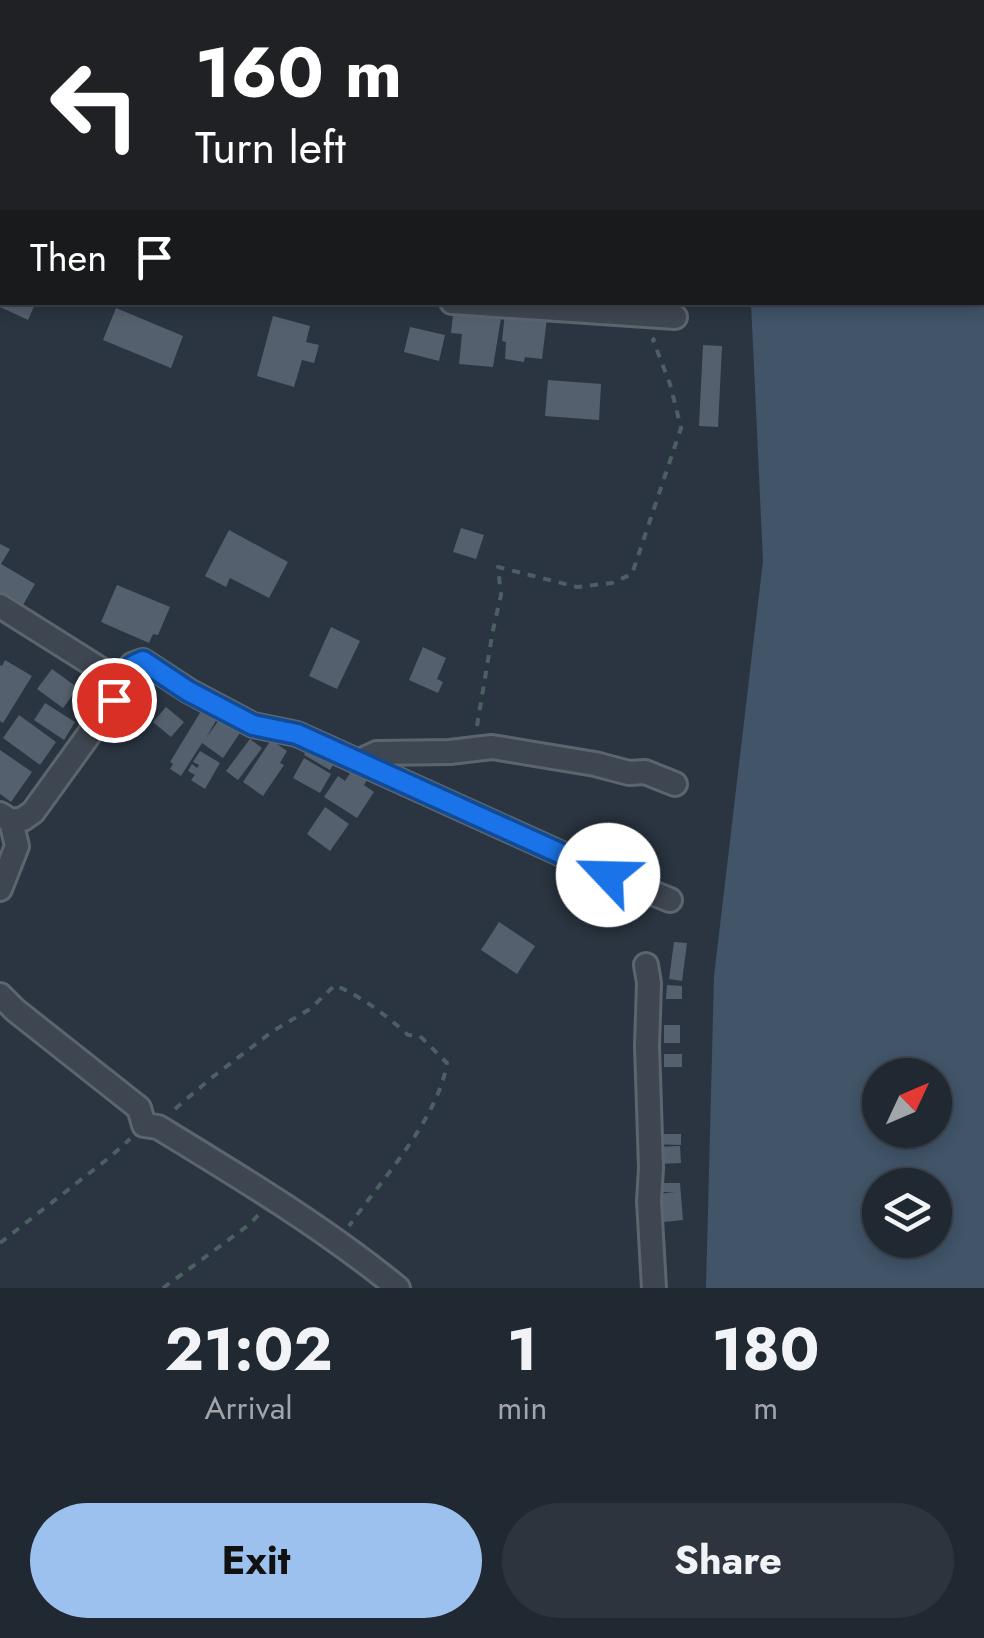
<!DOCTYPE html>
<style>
body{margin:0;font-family:Jost,sans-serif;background:#2d343d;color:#f1f3f6;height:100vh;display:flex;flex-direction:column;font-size:38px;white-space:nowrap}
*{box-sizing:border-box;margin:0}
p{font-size:32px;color:#a2a6ab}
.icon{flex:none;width:55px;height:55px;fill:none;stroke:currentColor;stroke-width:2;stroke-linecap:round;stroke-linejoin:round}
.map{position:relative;height:1288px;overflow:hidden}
.details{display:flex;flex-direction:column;background:#202831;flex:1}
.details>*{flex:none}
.guide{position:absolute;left:0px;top:0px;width:985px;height:305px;box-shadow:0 5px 15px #0003,0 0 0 2px #3d444d;background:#202124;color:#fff;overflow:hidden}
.needle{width:65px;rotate:46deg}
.tools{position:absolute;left:862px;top:1058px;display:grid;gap:20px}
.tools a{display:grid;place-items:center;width:90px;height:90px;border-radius:50%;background:#202831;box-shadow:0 5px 15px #0003,0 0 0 2px #3d444d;font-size:50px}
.pin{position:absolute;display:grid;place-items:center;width:85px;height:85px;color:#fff;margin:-42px;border:5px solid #fff;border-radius:50%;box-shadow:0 2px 10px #0007}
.me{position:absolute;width:110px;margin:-55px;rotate:294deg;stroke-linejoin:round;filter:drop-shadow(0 0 8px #0008)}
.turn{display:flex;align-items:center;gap:35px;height:210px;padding:0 30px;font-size:45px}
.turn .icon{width:130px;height:130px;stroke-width:2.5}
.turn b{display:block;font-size:70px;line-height:85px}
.then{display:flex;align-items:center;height:95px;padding:0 30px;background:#0003;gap:20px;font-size:38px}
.eta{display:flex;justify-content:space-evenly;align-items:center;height:170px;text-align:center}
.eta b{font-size:60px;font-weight:700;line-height:70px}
.button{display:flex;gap:20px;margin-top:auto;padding:20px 30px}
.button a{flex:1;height:115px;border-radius:60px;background:#9cc1ef;color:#111;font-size:40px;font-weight:700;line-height:115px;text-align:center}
.button a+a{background:#2d343d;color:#f1f3f6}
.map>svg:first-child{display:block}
.water{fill:#415468;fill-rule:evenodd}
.building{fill:#55606e}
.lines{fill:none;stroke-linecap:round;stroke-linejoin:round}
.street-casing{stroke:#5c656e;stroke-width:28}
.path{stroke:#4c5f61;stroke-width:4;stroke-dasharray:8 8;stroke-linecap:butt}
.street{stroke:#3e4751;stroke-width:22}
.route-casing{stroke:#114b97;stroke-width:25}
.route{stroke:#1a73e8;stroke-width:18}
</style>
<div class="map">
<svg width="984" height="1288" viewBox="0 0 984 1288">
<rect width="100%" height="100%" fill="#2a3541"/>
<path class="water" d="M 752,0 L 984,0 L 984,1288 L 706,1288 L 714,976 L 763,561 L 751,303 L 982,302 L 982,2 L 753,2 ZM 880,1075 L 935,1075 L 935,1130 L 880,1130 ZM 880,1185 L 935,1185 L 935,1240 L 880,1240 Z"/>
<path class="building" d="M 0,302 L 36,302 L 28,320 L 0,307 Z
M 454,306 L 502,312 L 493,367 L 459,364 L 462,334 L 451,333 Z
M 116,308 L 183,336 L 171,368 L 103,340 Z
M 505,313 L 547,318 L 542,359 L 525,357 L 524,362 L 505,359 L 506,342 L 502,341 Z
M 273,316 L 310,326 L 306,342 L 319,345 L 314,363 L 302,360 L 294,387 L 257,376 Z
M 410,327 L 445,335 L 439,361 L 404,352 Z
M 703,345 L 722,346 L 718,427 L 699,426 Z
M 548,380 L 601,384 L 599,420 L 545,416 Z
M 461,528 L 484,535 L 476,559 L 453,552 Z
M 229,530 L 288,562 L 269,598 L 230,578 L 226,587 L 205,576 Z
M 0,544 L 10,549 L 1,564 L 35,584 L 19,612 L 0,601 Z
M 117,585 L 170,607 L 158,635 L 153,634 L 149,643 L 101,622 Z
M 331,627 L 360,641 L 337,689 L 309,676 Z
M 423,647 L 446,658 L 437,679 L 443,682 L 438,693 L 409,680 Z
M 5,660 L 32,676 L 3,723 L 0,721 L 0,665 L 2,666 Z
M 52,669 L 78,688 L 63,708 L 37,689 Z
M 45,703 L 75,722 L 64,740 L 34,720 Z
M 206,703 L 221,712 L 206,738 L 224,713 L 244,727 L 223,758 L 202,743 L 181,776 L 170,769 L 173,764 L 170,762 Z
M 124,705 L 143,721 L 130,738 L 110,721 Z
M 166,707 L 184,722 L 171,737 L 153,722 Z
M 19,715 L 56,742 L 40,765 L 3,738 Z
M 250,739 L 262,748 L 238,780 L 226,771 Z
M 271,740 L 287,751 L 280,763 L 284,765 L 263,796 L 243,782 Z
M 311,743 L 337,758 L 330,770 L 304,755 Z
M 0,750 L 32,772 L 11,802 L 0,794 Z
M 200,751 L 220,763 L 205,789 L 191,780 L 195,775 L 188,771 L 192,764 L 197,768 L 199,765 L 193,762 Z
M 304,758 L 331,774 L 320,793 L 293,778 Z
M 352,770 L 367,780 L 364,785 L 374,792 L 357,818 L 324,797 L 338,776 L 345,781 Z
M 325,807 L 349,824 L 330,851 L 307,834 Z
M 499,922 L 535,946 L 517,974 L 481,950 Z
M 674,942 L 687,943 L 682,981 L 669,979 Z
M 667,985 L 682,986 L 682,999 L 666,999 Z
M 664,1025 L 680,1025 L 680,1043 L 664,1043 Z
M 664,1054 L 682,1054 L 682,1067 L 664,1067 Z
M 655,1134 L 681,1134 L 681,1145 L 654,1144 Z
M 680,1146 L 681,1163 L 658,1164 L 657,1147 Z
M 659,1183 L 680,1183 L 683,1220 L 664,1222 L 662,1207 L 658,1207 L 657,1194 L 675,1192 L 659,1192 Z"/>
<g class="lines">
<defs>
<path id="street" d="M 34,0 L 40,2
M 542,0 L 549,2
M 0,248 L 2,248
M 452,302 L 675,317
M 0,606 L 108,674 L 116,684 L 114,700 L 33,812 L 23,819 L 11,821 L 0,814
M 116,684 L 132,665 L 143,661 L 189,691 L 253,725 L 297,734 L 608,875 L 670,900
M 358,762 L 377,753 L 450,752 L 492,747 L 595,764 L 629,773 L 645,772 L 675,784
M 0,889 L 17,846 L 11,821
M 646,965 L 649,983 L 647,1046 L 651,1168 L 649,1201 L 654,1288
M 0,995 L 15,1010 L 139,1108 L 144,1125 L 158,1127 C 240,1177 323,1227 398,1288"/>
</defs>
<use href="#street" class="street-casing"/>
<path class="path" d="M 477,726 L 493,630 L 501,595 L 498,567 L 577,587 L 612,583 L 632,574 L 681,428 L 670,384 L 653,340 L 655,338
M 175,1109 L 210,1079 L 273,1031 L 310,1009 L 335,985 C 363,998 385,1014 408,1035 L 420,1036 L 447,1063 C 438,1119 382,1179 349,1226
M 0,1243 L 110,1157 L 130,1139
M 163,1288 L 250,1224 L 259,1214"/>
<use href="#street" class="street"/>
</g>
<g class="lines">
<defs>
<path id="route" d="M 114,700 C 116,680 124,668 143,661 L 188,691 L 253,725 L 297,734 L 608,875"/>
</defs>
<use href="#route" class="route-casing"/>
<use href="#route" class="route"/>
</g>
</svg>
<div class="tools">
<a><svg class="needle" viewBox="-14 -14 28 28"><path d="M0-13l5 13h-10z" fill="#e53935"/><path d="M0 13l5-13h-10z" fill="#a2a6ab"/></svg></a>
<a><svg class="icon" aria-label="layers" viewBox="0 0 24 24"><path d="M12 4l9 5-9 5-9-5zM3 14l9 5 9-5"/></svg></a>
</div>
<div class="pin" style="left:114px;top:700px;background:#d93025"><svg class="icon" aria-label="arrive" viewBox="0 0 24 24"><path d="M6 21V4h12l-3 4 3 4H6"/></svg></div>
<svg class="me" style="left:608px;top:875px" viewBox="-20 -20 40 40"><circle r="19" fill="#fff"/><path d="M0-13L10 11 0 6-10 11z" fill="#1a73e8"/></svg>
<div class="guide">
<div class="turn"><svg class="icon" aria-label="left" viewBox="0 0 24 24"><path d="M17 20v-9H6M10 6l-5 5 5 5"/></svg><div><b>160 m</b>Turn left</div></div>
<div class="then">Then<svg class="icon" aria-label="arrive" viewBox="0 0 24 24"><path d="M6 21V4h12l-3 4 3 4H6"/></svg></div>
</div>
</div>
<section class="details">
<div class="eta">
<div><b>21:02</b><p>Arrival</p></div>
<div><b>1</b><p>min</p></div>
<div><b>180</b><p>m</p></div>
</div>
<div class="button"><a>Exit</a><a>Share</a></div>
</section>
